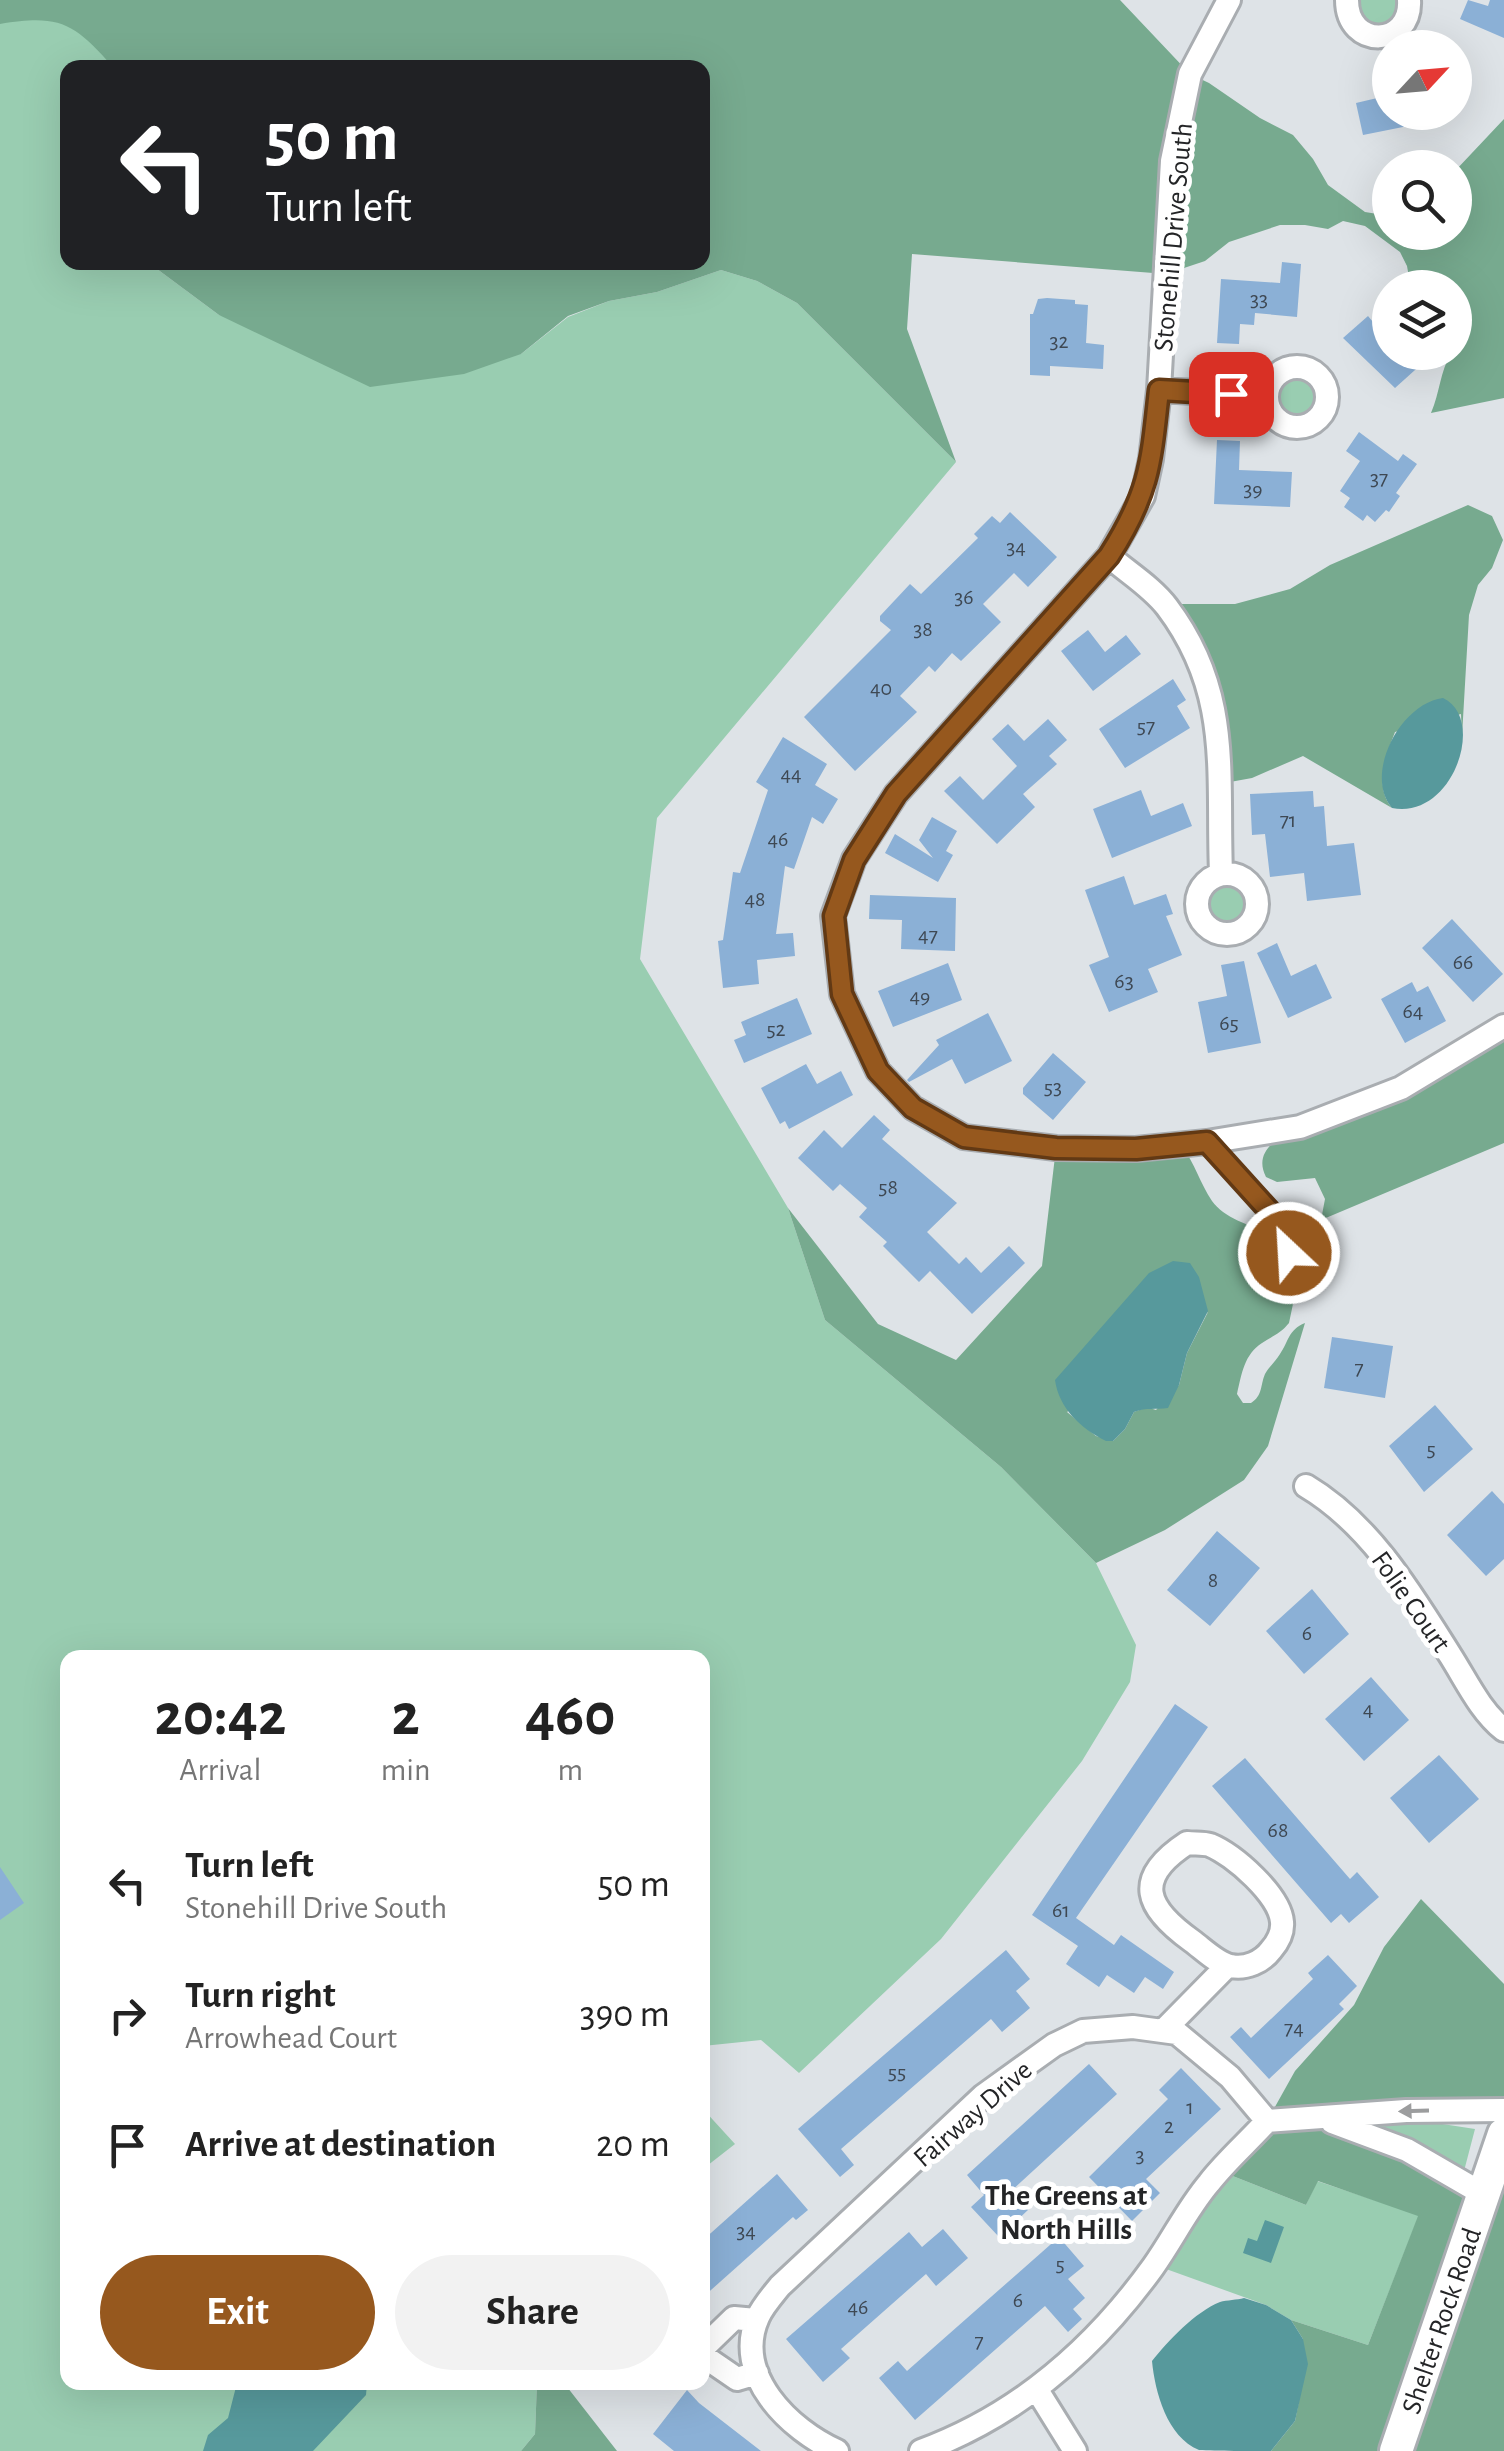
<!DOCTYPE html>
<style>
body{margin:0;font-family:"Alegreya Sans",sans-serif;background:#f2f2f2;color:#222;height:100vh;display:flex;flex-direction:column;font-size:38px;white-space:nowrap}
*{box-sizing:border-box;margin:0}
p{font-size:32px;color:#767676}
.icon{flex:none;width:55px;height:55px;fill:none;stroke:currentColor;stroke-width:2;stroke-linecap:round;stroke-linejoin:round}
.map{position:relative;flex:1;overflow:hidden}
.details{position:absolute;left:60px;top:1650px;width:650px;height:740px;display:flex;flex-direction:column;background:#fff;border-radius:20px;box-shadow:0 10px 40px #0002}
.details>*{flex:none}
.banner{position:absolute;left:60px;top:60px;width:650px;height:210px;border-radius:20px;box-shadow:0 10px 40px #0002;background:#202124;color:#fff;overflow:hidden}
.needle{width:65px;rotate:64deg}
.buttons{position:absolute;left:1372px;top:30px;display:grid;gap:20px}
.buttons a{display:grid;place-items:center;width:100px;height:100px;border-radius:50%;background:#fff;box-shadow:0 10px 40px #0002;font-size:50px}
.pin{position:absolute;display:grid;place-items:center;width:85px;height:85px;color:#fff;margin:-42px;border-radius:20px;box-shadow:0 5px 15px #0006}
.me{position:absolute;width:110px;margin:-55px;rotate:335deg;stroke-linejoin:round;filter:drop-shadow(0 0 8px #0008)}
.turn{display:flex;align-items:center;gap:35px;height:210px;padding:0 40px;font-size:45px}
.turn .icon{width:130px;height:130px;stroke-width:2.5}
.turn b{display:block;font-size:70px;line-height:85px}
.eta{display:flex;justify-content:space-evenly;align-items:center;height:170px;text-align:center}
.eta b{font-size:60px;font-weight:700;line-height:70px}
.cta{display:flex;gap:20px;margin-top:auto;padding:20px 40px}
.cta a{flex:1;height:115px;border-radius:60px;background:#96581e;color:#fff;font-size:40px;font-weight:700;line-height:115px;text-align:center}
.cta a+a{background:#f2f2f2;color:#222}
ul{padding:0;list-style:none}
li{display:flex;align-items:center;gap:30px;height:130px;padding:0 40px}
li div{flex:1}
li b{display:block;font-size:38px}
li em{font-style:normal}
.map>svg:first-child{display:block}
.green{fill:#99cdb1}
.forest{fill:#77aa8f;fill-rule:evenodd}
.water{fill:#57999c}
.building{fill:#8bb0d6}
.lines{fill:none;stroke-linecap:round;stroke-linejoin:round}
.lane-casing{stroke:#a9adb1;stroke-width:16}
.street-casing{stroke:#a9adb1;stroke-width:28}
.secondary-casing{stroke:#a9adb1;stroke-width:38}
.lane{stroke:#fff;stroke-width:11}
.street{stroke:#fff;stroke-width:22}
.secondary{stroke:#fff;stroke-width:32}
.oneway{fill:#9c9d9e}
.route-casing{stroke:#623914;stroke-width:25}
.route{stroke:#96581e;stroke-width:18}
.labels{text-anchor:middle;stroke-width:10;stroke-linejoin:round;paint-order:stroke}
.number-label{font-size:22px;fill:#3e4853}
.street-label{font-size:28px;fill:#242527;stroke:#fff}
.neighbourhood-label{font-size:30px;font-weight:bold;fill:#242527;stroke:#fff}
</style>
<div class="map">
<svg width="1504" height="2451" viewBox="0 0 1504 2451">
<rect width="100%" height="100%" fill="#dee3e7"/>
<path class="green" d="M 0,0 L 44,0 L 147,67 L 68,68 L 68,262 L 149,263 L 219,315 L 521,354 L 568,317 L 609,301 L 657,292 L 721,270 L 757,281 L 797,303 L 956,462 L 657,818 L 640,959 L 788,1208 L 825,1320 L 1001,1467 L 1096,1563 L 1136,1645 L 1130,1682 L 1082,1761 L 941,1939 L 799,2073 L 761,2040 L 703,2046 L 702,1658 L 68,1658 L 68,2382 L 537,2383 L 535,2434 L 521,2451 L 0,2451 Z
M 1347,0 L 1409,0 L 1380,37 Z
M1267 397a30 30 0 1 1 60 0a30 30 0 1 1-60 0Z
M1197 904a30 30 0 1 1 60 0a30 30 0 1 1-60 0Z
M 703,2109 L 735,2144 L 703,2169 Z
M 1361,2120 L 1436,2123 L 1475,2129 L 1464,2171 Z
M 1220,2171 L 1306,2205 L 1317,2181 L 1419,2215 L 1368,2345 L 1291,2320 L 1266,2305 L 1155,2265 Z"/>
<path class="forest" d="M 0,0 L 1120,0 L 1190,74 L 1209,83 L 1260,118 L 1293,135 L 1313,159 L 1328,185 L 1365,212 L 1390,216 L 1390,232 L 1455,232 L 1455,171 L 1504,119 L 1504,398 L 1431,413 C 1440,392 1440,372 1451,353 L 1455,352 L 1461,321 L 1455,309 L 1455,288 L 1406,287 L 1410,283 L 1407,266 L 1400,252 L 1365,226 L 1343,221 L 1328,229 L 1305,225 L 1280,225 L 1229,242 L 1205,261 L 1166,274 L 912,254 L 907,329 L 956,462 L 797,303 L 757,281 L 721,270 L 657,292 L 609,301 L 568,316 L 521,354 L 464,374 L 370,387 L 219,315 L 149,263 L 702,262 L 702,68 L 113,67 C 74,23 60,14 0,24 Z
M 1468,505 L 1492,516 L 1503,540 L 1492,568 L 1478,585 L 1469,615 L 1462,736 L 1461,714 L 1395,732 C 1386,755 1374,787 1392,808 L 1303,756 L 1252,778 L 1219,784 L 1212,698 L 1165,604 L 1235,604 L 1290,589 L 1330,565 Z
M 1504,1026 L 1504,1143 L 1321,1220 L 1325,1199 L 1315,1178 L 1277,1182 L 1266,1177 C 1256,1157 1268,1146 1283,1134 Z
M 1182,1146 C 1195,1164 1200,1183 1212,1201 C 1230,1226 1278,1233 1306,1242 L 1289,1323 C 1281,1333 1273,1336 1262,1343 C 1244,1355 1242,1373 1237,1394 L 1243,1403 L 1251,1403 C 1263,1395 1260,1386 1265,1374 C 1269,1367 1276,1361 1280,1354 C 1289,1341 1288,1330 1305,1323 L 1268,1446 L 1244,1480 L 1165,1530 L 1096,1563 L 1001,1467 L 825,1320 L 788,1208 L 878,1324 L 956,1360 L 1042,1266 L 1056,1148 ZM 1208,1312 L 1187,1353 L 1179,1385 L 1156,1410 L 1147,1407 L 1134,1412 L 1125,1429 L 1113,1441 L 1096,1436 L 1067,1412 Z
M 1421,1899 L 1504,1984 L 1504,2110 L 1327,2119 L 1483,2194 L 1504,2134 L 1504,2451 L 1271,2451 L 1295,2421 L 1299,2401 L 1303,2339 L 1291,2320 L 1368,2345 L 1418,2216 L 1318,2181 L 1306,2205 L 1220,2171 L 1267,2121 L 1295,2071 L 1354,2005 L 1384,1947 Z
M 537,2383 L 564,2383 L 617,2451 L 521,2451 L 535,2434 Z"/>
<path class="water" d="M 1443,698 C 1487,718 1453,820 1392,808 C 1363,774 1401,703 1443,698 Z
M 1173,1261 L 1190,1263 L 1199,1277 L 1208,1311 L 1187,1353 L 1179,1385 L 1168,1408 C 1155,1410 1147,1407 1134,1412 L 1125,1429 L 1113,1441 L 1106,1441 C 1080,1428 1059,1408 1055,1380 L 1149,1273 Z
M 1265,2220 L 1284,2227 L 1271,2263 L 1243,2253 L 1248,2238 L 1257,2241 Z
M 1244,2298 L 1266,2305 L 1291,2320 L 1303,2339 L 1308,2364 L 1295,2421 L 1271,2451 C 1253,2451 1215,2451 1199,2450 C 1167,2437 1155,2392 1152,2361 C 1168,2341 1195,2312 1220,2302 C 1227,2300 1237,2300 1244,2298 Z
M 237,2383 L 237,2382 L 367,2383 L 366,2395 L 313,2451 L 203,2451 L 208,2435 L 228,2418 Z"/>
<path class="building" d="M 1468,0 L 1488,6 L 1490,0 L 1504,0 L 1504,38 L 1460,19 Z
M 1390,95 L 1390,112 L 1437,112 L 1438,120 L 1363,135 L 1356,103 Z
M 1282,262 L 1301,264 L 1297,317 L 1255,313 L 1254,325 L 1240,324 L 1239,344 L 1217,343 L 1221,279 L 1280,283 Z
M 1047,298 L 1075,300 L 1075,304 L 1088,305 L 1086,343 L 1104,345 L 1103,369 L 1050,366 L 1050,376 L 1030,375 L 1030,314 L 1033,314 L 1038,299 Z
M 1390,307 L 1390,352 L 1435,352 L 1395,388 L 1343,338 L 1368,316 L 1373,322 Z
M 1359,432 L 1398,461 L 1403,454 L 1417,464 L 1396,493 L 1400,496 L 1389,512 L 1386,510 L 1375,522 L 1367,515 L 1363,521 L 1344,507 L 1350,498 L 1340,491 L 1360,461 L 1346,451 Z
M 1217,440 L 1240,441 L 1239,470 L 1292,472 L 1290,507 L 1214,504 Z
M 1010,512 L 1057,557 L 1028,587 L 1014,573 L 983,604 L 1001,622 L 961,661 L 952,653 L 935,672 L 929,666 L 900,696 L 917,712 L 855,771 L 804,717 L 891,630 L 880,621 L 880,616 L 910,584 L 921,594 L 978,538 L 974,534 L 992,516 L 1000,523 Z
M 1088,630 L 1105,652 L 1126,635 L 1141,654 L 1093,691 L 1061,651 Z
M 1173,679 L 1186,700 L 1177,706 L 1190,728 L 1125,768 L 1099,729 Z
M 1048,719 L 1067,740 L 1049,756 L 1057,764 L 1023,794 L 1035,807 L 997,844 L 944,791 L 960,776 L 983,800 L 1017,766 L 992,739 L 1008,724 L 1024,741 Z
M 783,737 L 827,764 L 815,785 L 838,799 L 823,824 L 812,817 L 794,869 L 785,866 L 776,934 L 793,933 L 795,956 L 757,960 L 759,984 L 723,988 L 718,941 L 723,940 L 733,872 L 740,873 L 768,790 L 756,782 Z
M 1141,790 L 1151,816 L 1183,803 L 1192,826 L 1112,858 L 1093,809 Z
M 1313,791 L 1314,807 L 1324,806 L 1327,846 L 1354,843 L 1361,895 L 1307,901 L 1304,873 L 1270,877 L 1265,834 L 1252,835 L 1250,794 Z
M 932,817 L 957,831 L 946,851 L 953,855 L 938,882 L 885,853 L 895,834 L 933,858 L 919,840 Z
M 1124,876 L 1134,905 L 1166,894 L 1173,914 L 1166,916 L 1182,955 L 1148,969 L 1158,992 L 1109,1012 L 1089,965 L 1109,957 L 1085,890 Z
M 870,895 L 956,898 L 955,951 L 901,949 L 902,920 L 869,919 Z
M 1452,919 L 1503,974 L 1473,1002 L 1422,948 Z
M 1277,943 L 1291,976 L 1316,964 L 1332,998 L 1288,1018 L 1257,953 Z
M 1244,961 L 1261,1043 L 1208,1053 L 1198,1002 L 1227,996 L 1221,965 Z
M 948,963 L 962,1000 L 893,1027 L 878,991 Z
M 1412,982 L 1417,992 L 1428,986 L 1446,1021 L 1405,1043 L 1381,999 Z
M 797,998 L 812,1034 L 744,1063 L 734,1040 L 746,1035 L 741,1022 Z
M 988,1013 L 1012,1061 L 965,1084 L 952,1059 L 909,1082 L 907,1080 L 939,1045 L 936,1040 Z
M 1053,1053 L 1086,1082 L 1053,1120 L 1023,1094 L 1023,1088 Z
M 806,1064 L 817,1084 L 841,1071 L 853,1095 L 789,1129 L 785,1121 L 780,1124 L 761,1088 Z
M 874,1115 L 890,1130 L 882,1139 L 957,1203 L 927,1232 L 959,1264 L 966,1257 L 981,1273 L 1009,1246 L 1025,1263 L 972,1314 L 930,1271 L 919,1282 L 883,1246 L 887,1242 L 859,1217 L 867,1208 L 840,1184 L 833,1191 L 798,1158 L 824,1130 L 842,1148 Z
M 1332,1337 L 1393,1346 L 1385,1398 L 1324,1388 Z
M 1435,1405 L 1473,1449 L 1424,1492 L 1389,1446 Z
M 1492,1491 L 1504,1504 L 1504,1559 L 1486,1576 L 1447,1535 Z
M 1217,1531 L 1260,1568 L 1210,1626 L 1167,1590 Z
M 1312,1589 L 1349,1634 L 1304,1674 L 1266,1631 Z
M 1371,1677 L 1409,1720 L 1364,1761 L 1325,1719 Z
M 1175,1704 L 1208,1727 L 1076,1918 L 1114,1945 L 1121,1935 L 1174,1972 L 1163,1989 L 1145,1977 L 1134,1993 L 1107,1975 L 1099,1987 L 1066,1964 L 1078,1946 L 1032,1915 Z
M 1439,1755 L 1479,1799 L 1429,1843 L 1390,1798 Z
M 1245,1758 L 1350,1879 L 1357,1872 L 1379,1897 L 1349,1923 L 1341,1914 L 1331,1923 L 1212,1786 Z
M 0,1867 L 24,1903 L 0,1920 Z
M 1006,1950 L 1030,1979 L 1016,1991 L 1030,2008 L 1002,2032 L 991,2019 L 841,2149 L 854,2165 L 840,2177 L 798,2129 Z
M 1328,1955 L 1357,1986 L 1339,2004 L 1344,2009 L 1269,2079 L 1230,2037 L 1241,2027 L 1251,2038 L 1313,1979 L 1308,1973 Z
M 1089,2064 L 1117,2094 L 1010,2192 L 1028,2210 L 999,2237 L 971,2207 L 984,2195 L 967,2175 Z
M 1181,2068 L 1221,2109 L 1146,2179 L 1160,2193 L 1132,2221 L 1089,2177 L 1168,2099 L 1159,2090 Z
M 777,2174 L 808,2210 L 796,2220 L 793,2217 L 702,2298 L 702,2241 Z
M 943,2229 L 968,2258 L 936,2286 L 926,2274 L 841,2349 L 850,2358 L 823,2382 L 786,2339 L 909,2232 L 922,2247 Z
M 1059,2237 L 1084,2266 L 1068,2279 L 1085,2298 L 1073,2309 L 1082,2319 L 1068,2332 L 1045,2306 L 915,2420 L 879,2378 L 898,2361 L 907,2371 Z
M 687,2390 L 699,2403 L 761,2451 L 674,2451 L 653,2434 Z"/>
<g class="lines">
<defs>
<path id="lane" d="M 1207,1142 L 1283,1226 L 1290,1240 L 1289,1253"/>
<path id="street" d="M 1229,0 L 1190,74 L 1172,161 L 1159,390 L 1151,459 L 1143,496 L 1109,556 L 896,794 L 854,859 L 833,916 L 842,994 L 878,1071 L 913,1108 L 964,1137 L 1056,1148 L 1136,1149 L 1207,1142 L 1300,1127 L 1401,1088 L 1504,1026
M 1347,0 C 1347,50 1412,47 1409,0
M1267 397a30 30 0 1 1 60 0a30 30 0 1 1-60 0Z
M 1159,390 L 1267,396
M 1109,556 C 1127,572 1152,587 1167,607 C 1232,693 1217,773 1221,873
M1197 904a30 30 0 1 1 60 0a30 30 0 1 1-60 0Z
M 1306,1486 C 1370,1524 1411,1593 1450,1655 C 1466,1680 1480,1711 1504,1730
M 1187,1843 C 1194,1844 1203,1843 1210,1845 C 1234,1855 1280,1895 1282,1922 C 1283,1933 1278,1942 1271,1950 C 1262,1962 1246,1969 1231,1966 C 1218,1964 1203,1949 1192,1941 C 1146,1908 1132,1879 1187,1843 Z
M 1163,2031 L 1227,1966
M 1332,2122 L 1407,2150 L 1483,2194
M 702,2349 L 734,2318 L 756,2320
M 702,2355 L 737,2379 L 757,2373
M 1037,2390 L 1075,2451
M 837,2451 C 790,2430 732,2375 758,2317 C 763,2306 772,2296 780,2286 L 983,2096 L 1054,2045 L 1083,2031 L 1133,2027 L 1177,2033 L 1230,2077 L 1267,2121
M 921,2451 C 1019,2415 1093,2350 1153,2267 C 1173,2239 1187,2209 1209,2183 C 1226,2161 1248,2142 1267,2121 L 1406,2111 L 1504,2110"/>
<g id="secondary">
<path id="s1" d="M 1396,2451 L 1504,2134"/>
</g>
</defs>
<use href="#lane" class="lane-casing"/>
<use href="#street" class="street-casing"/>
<use href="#secondary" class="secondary-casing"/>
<use href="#lane" class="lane"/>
<use href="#street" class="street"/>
<use href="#secondary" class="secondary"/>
</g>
<defs><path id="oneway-solid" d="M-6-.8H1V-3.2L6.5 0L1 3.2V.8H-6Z" transform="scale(2.5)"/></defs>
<use class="oneway" href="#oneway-solid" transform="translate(1414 2111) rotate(178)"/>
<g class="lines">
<defs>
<path id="route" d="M 1231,394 L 1159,390 C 1151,463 1150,492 1109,556 L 896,794 L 854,860 L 834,916 L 842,994 L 878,1071 L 913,1108 L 964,1137 L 1056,1148 L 1136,1149 L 1207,1142 L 1283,1226 L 1290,1240 L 1289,1253"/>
</defs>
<use href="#route" class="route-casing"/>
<use href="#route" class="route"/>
</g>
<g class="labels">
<g class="number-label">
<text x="1259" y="306">33</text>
<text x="1059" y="348">32</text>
<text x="1379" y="485">37</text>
<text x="1253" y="496">39</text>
<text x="1016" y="554">34</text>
<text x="964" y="604">36</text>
<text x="923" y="636">38</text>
<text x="881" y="695">40</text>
<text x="1146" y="733">57</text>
<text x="791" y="781">44</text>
<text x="1288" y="827">71</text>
<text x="778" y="846">46</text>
<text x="755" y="906">48</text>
<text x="928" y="942">47</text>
<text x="1463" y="969">66</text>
<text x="1124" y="988">63</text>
<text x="920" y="1003">49</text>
<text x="1413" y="1018">64</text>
<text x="1229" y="1030">65</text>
<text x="776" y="1036">52</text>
<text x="1053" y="1094">53</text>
<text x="888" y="1194">58</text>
<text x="1359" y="1375">7</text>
<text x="1431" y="1456">5</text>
<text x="1213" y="1587">8</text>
<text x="1307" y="1640">6</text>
<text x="1368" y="1716">4</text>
<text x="1278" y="1837">68</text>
<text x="1061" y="1917">61</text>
<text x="1294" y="2035">74</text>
<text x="897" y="2079">55</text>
<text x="1190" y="2114">1</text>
<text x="1169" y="2133">2</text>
<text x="1140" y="2162">3</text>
<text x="746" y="2238">34</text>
<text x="1060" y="2271">5</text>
<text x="1018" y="2307">6</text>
<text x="858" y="2314">46</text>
<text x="979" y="2348">7</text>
</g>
<g class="street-label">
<text transform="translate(1172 237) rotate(-85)" y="10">Stonehill Drive South</text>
<text transform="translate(1412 1601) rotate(55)" y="10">Folie Court</text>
<text transform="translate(972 2113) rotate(-41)" y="10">Fairway Drive</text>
<text dy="10" stroke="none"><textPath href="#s1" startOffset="138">Shelter Rock Road</textPath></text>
</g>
<g class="neighbourhood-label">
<text x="1066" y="2205">The Greens at<tspan x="1066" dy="34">North Hills</tspan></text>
</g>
</g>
</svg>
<div class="buttons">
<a><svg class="needle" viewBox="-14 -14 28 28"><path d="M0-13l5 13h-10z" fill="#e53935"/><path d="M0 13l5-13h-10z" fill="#767676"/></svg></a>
<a><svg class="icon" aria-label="search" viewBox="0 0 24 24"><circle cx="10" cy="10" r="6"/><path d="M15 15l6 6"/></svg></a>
<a><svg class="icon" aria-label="layers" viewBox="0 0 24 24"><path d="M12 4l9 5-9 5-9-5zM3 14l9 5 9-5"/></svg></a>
</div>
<div class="pin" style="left:1231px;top:394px;background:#d93025"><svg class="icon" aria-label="arrive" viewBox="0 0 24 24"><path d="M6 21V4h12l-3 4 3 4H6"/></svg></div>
<svg class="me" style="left:1289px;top:1253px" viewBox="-20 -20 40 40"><circle r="17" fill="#96581e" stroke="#fff" stroke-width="3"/><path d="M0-11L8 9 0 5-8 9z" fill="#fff"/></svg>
<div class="banner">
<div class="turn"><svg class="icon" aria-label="left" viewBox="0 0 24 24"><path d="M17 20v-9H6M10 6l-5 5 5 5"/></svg><div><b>50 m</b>Turn left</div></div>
</div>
<section class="details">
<div class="eta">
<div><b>20:42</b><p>Arrival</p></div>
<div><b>2</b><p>min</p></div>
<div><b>460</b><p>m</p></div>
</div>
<ul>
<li><svg class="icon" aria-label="left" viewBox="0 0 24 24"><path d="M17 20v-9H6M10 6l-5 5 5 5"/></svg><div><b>Turn left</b><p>Stonehill Drive South</p></div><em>50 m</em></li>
<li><svg class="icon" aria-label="right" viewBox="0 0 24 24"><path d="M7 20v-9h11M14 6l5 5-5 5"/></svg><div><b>Turn right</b><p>Arrowhead Court</p></div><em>390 m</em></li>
<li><svg class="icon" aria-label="arrive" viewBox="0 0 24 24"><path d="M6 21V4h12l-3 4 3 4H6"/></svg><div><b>Arrive at destination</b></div><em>20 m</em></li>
</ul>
<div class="cta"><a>Exit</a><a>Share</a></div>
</section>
</div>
